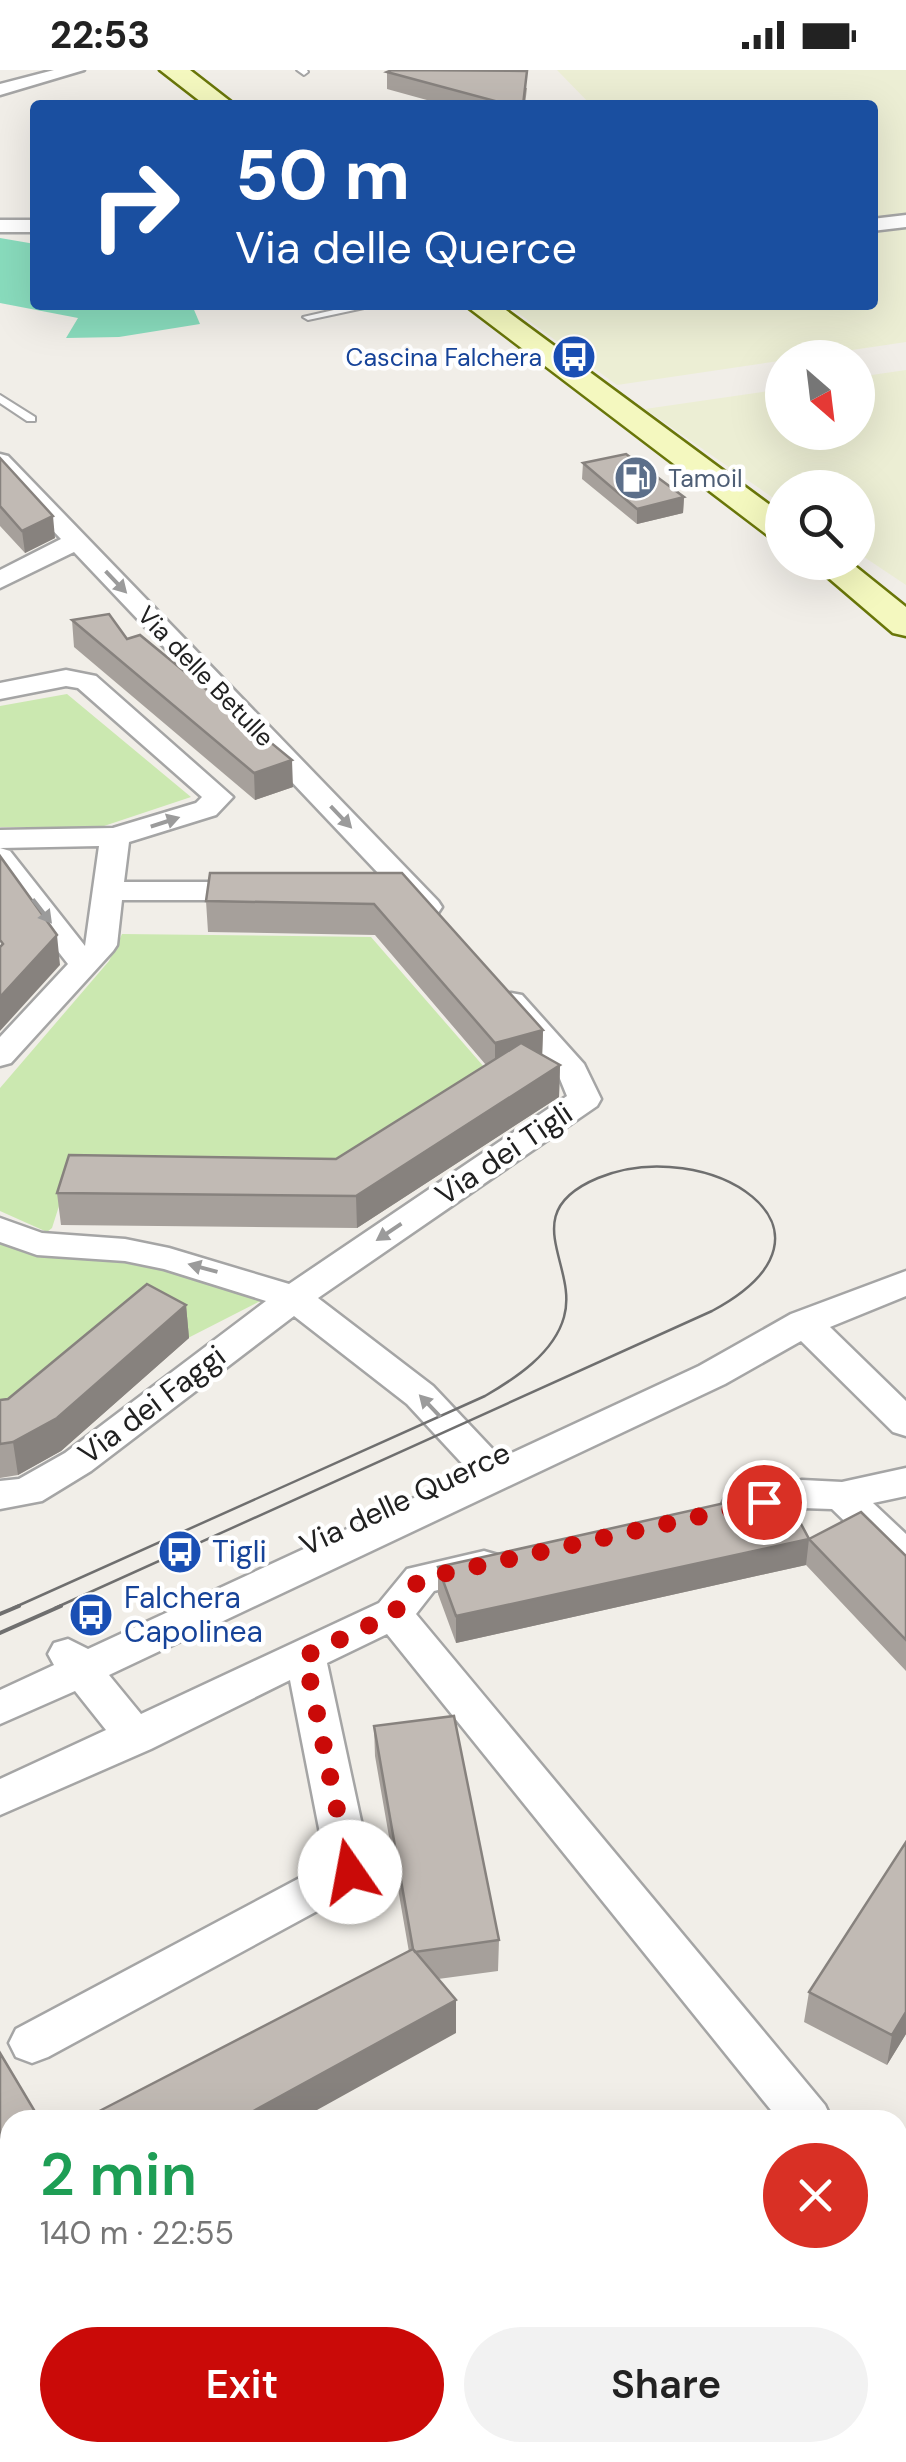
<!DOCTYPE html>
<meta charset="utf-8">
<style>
body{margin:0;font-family:"DM Sans",sans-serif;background:#f2f2f2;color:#222;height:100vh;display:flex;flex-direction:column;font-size:38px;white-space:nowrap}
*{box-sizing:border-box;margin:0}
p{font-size:32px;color:#767676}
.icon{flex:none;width:55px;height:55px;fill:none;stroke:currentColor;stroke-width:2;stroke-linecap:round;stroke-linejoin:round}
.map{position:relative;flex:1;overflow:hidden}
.sheet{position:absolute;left:0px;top:2040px;width:908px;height:352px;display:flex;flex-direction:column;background:#fff;border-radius:30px 30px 0 0;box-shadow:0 10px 40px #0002}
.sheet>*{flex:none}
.banner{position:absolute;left:30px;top:30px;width:848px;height:210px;border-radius:10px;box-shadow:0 10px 40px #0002;background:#1a4fa0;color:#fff;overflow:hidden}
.needle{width:65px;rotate:152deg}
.tools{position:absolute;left:765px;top:270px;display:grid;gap:20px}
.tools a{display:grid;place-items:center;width:110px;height:110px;border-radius:50%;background:#fff;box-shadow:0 10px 40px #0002;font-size:50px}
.pin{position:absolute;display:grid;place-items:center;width:85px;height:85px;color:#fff;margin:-42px;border:5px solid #fff;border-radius:50%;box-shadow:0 2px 10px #0007}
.me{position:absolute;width:110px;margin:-55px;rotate:348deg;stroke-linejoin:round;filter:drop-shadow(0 0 8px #0008)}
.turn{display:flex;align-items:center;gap:35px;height:210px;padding:0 40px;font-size:45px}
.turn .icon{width:130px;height:130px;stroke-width:2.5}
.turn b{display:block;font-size:70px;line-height:85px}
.round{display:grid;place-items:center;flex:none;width:105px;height:105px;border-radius:52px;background:#f2f2f2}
.overview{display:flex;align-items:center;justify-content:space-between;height:170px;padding:0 40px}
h1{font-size:60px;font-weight:600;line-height:75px;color:#1e9e55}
.primary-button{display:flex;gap:20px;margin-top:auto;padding:20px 40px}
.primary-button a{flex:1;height:115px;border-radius:60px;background:#ca0a08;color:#fff;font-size:40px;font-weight:600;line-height:115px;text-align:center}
.primary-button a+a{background:#f2f2f2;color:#222}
.status{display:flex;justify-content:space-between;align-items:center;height:70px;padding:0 50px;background:#fff;direction:ltr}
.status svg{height:28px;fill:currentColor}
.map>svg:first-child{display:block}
.farmland{fill:#eceed4}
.grass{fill:#cbe8b0}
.pitch{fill:#89dcbd}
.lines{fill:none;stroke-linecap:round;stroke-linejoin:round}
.lane-casing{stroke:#a5a5a5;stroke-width:4}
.street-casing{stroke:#a5a5a5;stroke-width:5}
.secondary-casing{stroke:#697609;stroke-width:5}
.lane{fill:#fff;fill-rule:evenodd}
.street{fill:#fff;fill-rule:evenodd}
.secondary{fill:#f4f8bf;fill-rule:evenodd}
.tram-far1{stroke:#6f6f6f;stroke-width:2.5}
.tram{stroke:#6f6f6f;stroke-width:4}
.wall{fill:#a6a09b}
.shaded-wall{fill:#87827e}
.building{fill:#c1bab4;stroke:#87827e;stroke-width:2.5}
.oneway{fill:#9b9b9b}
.route{stroke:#ca0a08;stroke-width:18;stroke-dasharray:0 32.4}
.labels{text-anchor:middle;stroke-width:9;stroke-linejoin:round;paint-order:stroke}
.far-transit-label{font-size:25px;fill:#164399;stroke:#fff;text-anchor:end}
.far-service-label{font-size:25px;fill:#4e5e75;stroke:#fff;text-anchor:start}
.far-street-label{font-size:25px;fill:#212121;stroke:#fff}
.street-label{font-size:30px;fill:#212121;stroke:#fff}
.transit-label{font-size:30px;fill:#164399;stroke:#fff;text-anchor:start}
</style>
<div class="status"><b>22:53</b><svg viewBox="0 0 49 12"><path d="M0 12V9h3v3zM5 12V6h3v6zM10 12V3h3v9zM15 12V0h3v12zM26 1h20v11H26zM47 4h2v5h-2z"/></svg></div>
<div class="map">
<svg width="906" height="2392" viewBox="0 0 906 2392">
<rect width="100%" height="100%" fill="#f1eee8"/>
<path class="farmland" d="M 557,0 L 906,0 L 906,144 L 873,148 L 872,35 L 591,35 Z
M 906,156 L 906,272 L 617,315 L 507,235 L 872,235 L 873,159 Z
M 906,300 L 906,515 L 858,483 L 858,418 L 782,418 L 782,434 L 645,339 L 782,319 L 782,362 L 858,362 L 858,307 Z"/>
<path class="grass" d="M 67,624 L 191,727 L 101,757 L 0,757 L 0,636 Z
M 122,864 L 371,867 L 498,1013 L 347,1106 L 66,1114 L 52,1158 L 47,1162 L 0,1141 L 0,1018 L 109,891 Z
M 0,1168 L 136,1190 L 270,1226 L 0,1364 Z"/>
<path class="pitch" d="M 0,168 L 35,174 L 35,235 L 192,235 L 200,254 L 119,267 L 66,268 L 78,248 L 0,233 Z"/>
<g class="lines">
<defs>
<path id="lane" d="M 297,0 L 307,0 L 308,2 L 304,5 Z
M 356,235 L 378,235 L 308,250 L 303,247 Z
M 0,325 L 35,347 L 35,351 L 27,351 L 0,333 Z"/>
<path id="street" d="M 54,0 L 84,0 L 0,25 L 0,14 Z
M 906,145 L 906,157 L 872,161 L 872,149 Z
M 0,150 L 35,150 L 35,162 L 0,162 Z
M 0,384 L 8,386 L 438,831 L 442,837 L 438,843 L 416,843 L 74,482 L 0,518 L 0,500 L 61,469 L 0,405 Z
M 66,600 L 96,606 L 233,727 L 216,745 L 129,772 L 124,812 L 251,812 L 261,815 L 266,821 L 261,827 L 251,830 L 122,830 L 117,875 L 113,881 L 11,993 L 0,996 L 0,967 L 68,894 L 0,807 L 0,778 L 10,781 L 85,876 L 99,776 L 0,778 L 0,760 L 113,758 L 196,733 L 202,727 L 78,618 L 66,616 L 0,629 L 0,613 Z
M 511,923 L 522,925 L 584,994 L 601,1029 L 597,1036 L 318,1228 L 433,1316 L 501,1388 L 699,1296 L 791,1244 L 906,1201 L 906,1226 L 830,1257 L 906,1331 L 906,1366 L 893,1362 L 801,1271 L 725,1314 L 109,1605 L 141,1644 L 379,1533 L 407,1499 L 484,1481 L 498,1485 L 504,1495 L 498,1505 L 434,1521 L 416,1544 L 825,2035 L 832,2050 L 779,2050 L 387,1564 L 327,1593 L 372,1802 L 365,1815 L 48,1987 L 32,1993 L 16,1987 L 9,1973 L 16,1959 L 326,1794 L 290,1610 L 151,1679 L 0,1745 L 0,1709 L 106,1660 L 75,1621 L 0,1654 L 0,1620 L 54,1595 L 48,1584 L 54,1573 L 68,1569 L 88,1579 L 470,1402 L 407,1334 L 294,1246 L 91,1401 L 42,1431 L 0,1439 L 0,1411 L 19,1409 L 65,1383 L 266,1231 L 164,1199 L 125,1191 L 37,1185 L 0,1172 L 0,1148 L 42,1163 L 125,1169 L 169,1178 L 289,1214 L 567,1026 L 558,1004 L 495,932 L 500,925 Z
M 906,1398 L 906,1426 L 873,1433 L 906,1464 L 906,1501 L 892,1497 L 832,1439 L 802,1438 L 739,1452 L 725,1448 L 720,1438 L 725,1428 L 802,1410 L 842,1412 Z"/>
<path id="secondary" d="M 160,0 L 190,0 L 235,35 L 205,35 Z
M 465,235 L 499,235 L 782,444 L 782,470 L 770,467 Z
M 810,492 L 850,492 L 906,537 L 906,566 L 893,563 Z"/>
</defs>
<use href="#lane" class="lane-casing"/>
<use href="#street" class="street-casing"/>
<use href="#secondary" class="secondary-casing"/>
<use href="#lane" class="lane"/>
<use href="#street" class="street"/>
<use href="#secondary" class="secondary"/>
<path class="tram-far1" d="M 13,1538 L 485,1326 C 516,1308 554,1283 564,1247 C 579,1195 514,1143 598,1108 C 705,1063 865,1159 712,1241 L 55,1538"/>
<path class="tram" d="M 0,1544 L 19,1536
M 0,1563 L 61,1536"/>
</g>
<path class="wall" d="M 387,2 L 527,18 L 525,35 L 445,35 L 387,19 Z
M 0,388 L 55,468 L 25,483 L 0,456 Z
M 583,393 L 684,427 L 683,443 L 637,454 L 582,409 Z
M 72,550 L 293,717 L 255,730 L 74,577 Z
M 402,803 L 543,960 L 542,985 L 560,995 L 559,1027 L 357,1158 L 61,1155 L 57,1123 L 336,1089 L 486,995 L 375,865 L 208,862 L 206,831 Z
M 186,1235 L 189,1268 L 61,1381 L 18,1405 L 0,1408 L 0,1330 L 8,1329 Z
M 809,1469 L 906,1486 L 906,1601 L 806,1495 L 456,1573 L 438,1524 L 438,1497 Z
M 374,1656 L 499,1870 L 498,1901 L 438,1909 L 456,1963 L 409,1882 L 375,1686 Z
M 906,1772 L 906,1964 L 887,1995 L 804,1952 L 809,1922 Z"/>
<path class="shaded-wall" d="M 684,427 L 683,443 L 637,454 L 637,439 Z
M 53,446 L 55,468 L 25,483 L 22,461 Z
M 292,690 L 293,717 L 255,730 L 254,703 Z
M 57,865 L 60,895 L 0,961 L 0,927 Z
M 543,960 L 542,991 L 495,1005 L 495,973 Z
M 560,995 L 559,1027 L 357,1158 L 356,1126 Z
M 186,1235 L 189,1268 L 61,1381 L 18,1405 L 13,1372 Z
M 809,1469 L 806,1495 L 456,1573 L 456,1546 Z
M 456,1930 L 456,1963 L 299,2050 L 237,2050 Z
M 906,1942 L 906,1964 L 887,1995 L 892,1965 Z
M 10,2090 L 10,2123 L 0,2129 L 0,2096 Z"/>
<path class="building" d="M 392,0 L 527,1 L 523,35 L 510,35 L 387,2 Z
M 626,384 L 684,427 L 637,439 L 583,393 Z
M 0,388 L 53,446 L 22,461 L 0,436 Z
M 109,544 L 127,569 L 140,565 L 292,690 L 254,703 L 72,550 Z
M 0,786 L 57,865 L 0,927 L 0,877 L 3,874 L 0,870 Z
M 210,803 L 402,803 L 543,960 L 495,973 L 374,834 L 206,831 Z
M 521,973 L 560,995 L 356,1126 L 57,1123 L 69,1085 L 336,1089 Z
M 147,1214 L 186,1235 L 57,1348 L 13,1372 L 0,1374 L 0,1330 L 8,1329 Z
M 783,1420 L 809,1469 L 456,1546 L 438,1497 Z
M 861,1442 L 906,1486 L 906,1570 L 809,1469 Z
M 454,1646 L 499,1870 L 415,1882 L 413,1879 L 374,1656 Z
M 906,1772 L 906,1942 L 892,1965 L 809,1922 Z
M 413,1879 L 456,1930 L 237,2050 L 82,2050 Z
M 0,1983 L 40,2050 L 10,2050 L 10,2090 L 0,2096 Z"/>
<defs><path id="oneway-solid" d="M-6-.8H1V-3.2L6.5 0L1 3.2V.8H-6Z" transform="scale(2.5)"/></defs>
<g class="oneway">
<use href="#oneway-solid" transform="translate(116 512) rotate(46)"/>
<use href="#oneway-solid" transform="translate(341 747) rotate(46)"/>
<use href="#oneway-solid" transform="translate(165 752) rotate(-18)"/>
<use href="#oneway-solid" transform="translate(42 841) rotate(52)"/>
<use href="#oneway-solid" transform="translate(389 1162) rotate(146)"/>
<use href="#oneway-solid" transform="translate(203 1198) rotate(-165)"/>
<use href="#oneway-solid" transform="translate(430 1336) rotate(-134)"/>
</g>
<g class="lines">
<path class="route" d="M 350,1802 L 305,1586 L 393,1544 L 420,1509 L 764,1432"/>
</g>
<defs>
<symbol id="bus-disc" viewBox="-11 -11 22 22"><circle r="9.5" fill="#1a4fb4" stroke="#fff"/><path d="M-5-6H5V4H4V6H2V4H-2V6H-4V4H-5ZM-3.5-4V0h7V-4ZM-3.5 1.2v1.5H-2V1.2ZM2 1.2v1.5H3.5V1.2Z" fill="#fff"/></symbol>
<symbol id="fuel-disc" viewBox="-11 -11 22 22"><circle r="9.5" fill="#5c6f8a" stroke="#fff"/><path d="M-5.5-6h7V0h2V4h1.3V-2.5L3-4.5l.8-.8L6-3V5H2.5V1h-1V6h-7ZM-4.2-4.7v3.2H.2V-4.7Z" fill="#fff"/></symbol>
</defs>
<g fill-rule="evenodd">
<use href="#bus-disc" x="549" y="262" width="50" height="50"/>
<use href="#fuel-disc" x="611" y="383" width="50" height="50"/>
<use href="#bus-disc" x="155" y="1457" width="50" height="50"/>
<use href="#bus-disc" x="66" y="1520" width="50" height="50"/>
</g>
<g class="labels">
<g class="far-transit-label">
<text x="542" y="296">Cascina Falchera</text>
</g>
<g class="far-service-label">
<text x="668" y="417">Tamoil</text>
</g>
<g class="far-street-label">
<text transform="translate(206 606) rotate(46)" y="9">Via delle Betulle</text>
</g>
<g class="street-label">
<text transform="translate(504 1084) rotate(-34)" y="10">Via dei Tigli</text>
<text transform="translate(152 1335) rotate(-37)" y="10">Via dei Faggi</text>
<text transform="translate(405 1429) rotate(-25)" y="10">Via delle Querce</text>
</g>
<g class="transit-label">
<text x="212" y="1492">Tigli</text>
<text x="124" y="1538">Falchera<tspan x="124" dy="34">Capolinea</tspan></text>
</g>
</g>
</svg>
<div class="tools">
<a><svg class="needle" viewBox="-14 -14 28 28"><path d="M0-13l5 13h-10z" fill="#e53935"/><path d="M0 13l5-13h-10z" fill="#767676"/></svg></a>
<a><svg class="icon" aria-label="search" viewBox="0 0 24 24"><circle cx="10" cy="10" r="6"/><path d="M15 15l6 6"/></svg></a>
</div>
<div class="pin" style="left:764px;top:1432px;background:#d93025"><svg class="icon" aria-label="arrive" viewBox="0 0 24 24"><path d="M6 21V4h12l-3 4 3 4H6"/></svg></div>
<svg class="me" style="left:350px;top:1802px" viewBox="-20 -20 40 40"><circle r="19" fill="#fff"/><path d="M0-13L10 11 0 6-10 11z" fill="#ca0a08"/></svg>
<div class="banner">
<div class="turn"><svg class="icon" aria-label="right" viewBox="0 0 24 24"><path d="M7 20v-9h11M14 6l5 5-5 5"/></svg><div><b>50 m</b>Via delle Querce</div></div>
</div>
<section class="sheet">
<div class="overview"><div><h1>2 min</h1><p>140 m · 22:55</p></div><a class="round" style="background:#d93025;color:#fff"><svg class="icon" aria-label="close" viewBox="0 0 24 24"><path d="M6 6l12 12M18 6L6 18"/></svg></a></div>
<div class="primary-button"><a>Exit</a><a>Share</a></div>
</section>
</div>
